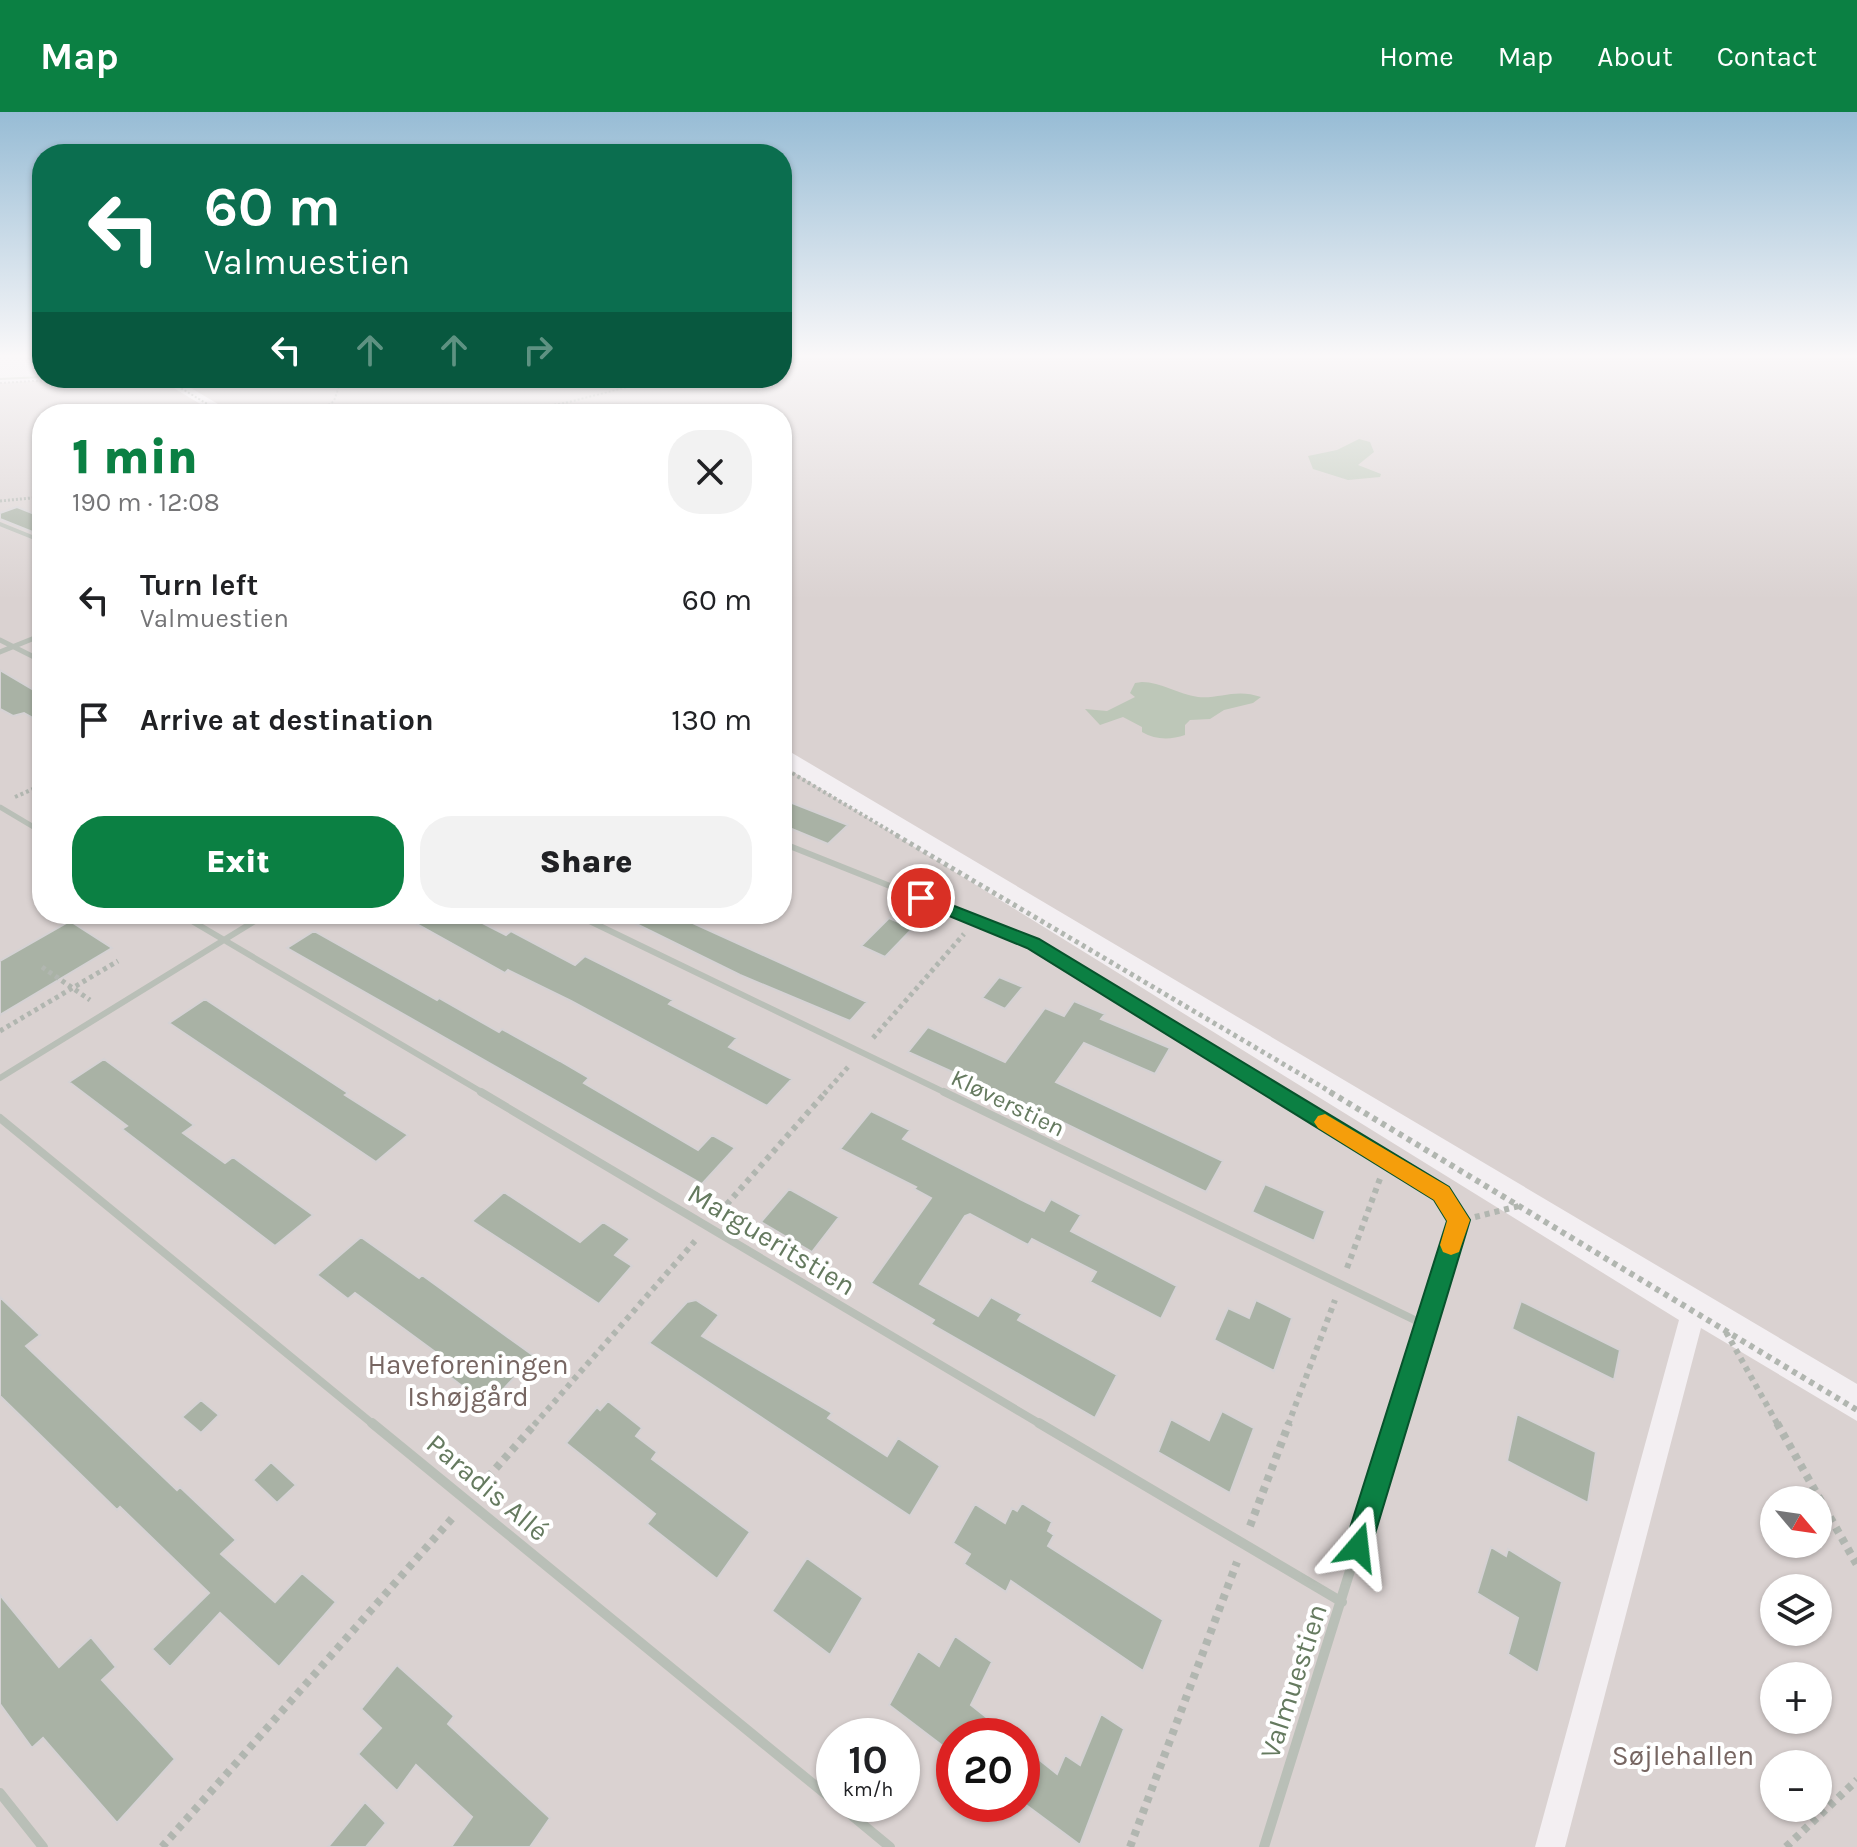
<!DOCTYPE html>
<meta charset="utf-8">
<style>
body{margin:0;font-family:Karla,sans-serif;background:#f2f2f2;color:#202124;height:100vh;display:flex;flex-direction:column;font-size:30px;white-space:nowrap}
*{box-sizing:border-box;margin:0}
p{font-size:26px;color:#757577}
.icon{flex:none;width:44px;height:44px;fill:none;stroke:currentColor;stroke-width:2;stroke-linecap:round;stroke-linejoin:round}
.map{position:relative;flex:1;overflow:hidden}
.details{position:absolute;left:32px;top:292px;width:760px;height:520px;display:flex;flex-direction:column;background:#fff;border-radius:32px;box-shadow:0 2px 6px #0004}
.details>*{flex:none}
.guide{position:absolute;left:32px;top:32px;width:760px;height:244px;border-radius:32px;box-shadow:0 2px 6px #0004;background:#0b6e4f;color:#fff;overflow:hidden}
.needle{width:52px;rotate:119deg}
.controls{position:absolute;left:1760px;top:1374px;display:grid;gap:16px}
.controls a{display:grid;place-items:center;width:72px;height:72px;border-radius:50%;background:#fff;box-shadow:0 2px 6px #0004;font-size:40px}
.speed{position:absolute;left:816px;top:1606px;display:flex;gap:16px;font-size:40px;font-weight:700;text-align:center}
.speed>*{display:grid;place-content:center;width:104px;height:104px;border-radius:50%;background:#fff;box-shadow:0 2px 6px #0004;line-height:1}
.speed small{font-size:20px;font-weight:400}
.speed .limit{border:12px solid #d22;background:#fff;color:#111}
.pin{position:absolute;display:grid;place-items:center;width:68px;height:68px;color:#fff;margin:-34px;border:4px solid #fff;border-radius:50%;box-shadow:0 2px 8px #0007}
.me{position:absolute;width:88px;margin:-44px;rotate:17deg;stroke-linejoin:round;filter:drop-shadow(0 0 6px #0008)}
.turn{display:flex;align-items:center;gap:28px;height:168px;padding:0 40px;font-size:36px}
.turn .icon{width:104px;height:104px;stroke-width:2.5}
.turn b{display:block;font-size:56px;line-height:68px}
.lanes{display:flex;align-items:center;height:76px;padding:0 40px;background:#0003;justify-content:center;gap:40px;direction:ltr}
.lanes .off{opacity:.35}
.round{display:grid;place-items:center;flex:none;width:84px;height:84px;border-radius:32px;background:#f2f2f2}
.summary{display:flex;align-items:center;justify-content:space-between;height:136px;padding:0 40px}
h1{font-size:48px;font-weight:800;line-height:60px;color:#0b8043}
.primary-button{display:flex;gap:16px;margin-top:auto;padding:16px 40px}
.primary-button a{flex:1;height:92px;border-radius:32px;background:#0b8043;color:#fff;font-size:32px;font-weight:800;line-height:92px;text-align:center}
.primary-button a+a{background:#f2f2f2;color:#202124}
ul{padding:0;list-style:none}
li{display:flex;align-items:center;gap:24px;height:120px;padding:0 40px}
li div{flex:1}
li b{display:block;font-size:30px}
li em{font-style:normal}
header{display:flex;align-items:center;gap:48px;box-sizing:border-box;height:112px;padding:0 40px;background:#0b8043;color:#fff}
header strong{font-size:38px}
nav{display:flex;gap:44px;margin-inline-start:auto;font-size:28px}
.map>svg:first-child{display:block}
.green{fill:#dad2d1;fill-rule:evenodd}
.water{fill:#bdc7b8}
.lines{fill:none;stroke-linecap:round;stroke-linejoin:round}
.stream{fill:#bdc7b8;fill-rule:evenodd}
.building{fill:#a9b2a5;stroke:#d5d2d4;stroke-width:2}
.path-far5{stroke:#b1b6b0;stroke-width:2;stroke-dasharray:2 2;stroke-linecap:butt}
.path-far4{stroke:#b1b6b0;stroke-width:3;stroke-dasharray:2 2;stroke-linecap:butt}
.path-far3{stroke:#b1b6b0;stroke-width:4;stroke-dasharray:3 3;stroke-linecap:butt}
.path-far2{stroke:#b1b6b0;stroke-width:5;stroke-dasharray:4 4;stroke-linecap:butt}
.path-far1{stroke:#b1b6b0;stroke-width:6;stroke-dasharray:5 5;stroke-linecap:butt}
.path{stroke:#b1b6b0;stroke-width:8;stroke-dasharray:6 6;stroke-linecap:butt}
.lane-far4{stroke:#b9bfb7;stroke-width:4}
.lane-far3{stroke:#b9bfb7;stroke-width:5}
.lane-far2{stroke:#b9bfb7;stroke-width:6}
.lane-far1{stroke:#b9bfb7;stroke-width:8}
.lane{stroke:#b9bfb7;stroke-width:10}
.route{fill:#0b8043;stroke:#07532c;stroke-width:2}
.slow{fill:#f59e0b}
.labels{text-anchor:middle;stroke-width:8;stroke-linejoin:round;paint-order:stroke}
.street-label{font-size:24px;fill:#657a5f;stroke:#fff}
.near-street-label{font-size:28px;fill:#657a5f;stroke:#fff}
.near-park-label{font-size:28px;fill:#776662;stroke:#fff}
</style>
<header>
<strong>Map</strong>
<nav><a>Home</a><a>Map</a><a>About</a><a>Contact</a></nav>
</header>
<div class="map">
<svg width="1857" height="1735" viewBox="0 0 1857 1735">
<rect width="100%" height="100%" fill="#f3eff2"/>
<path class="green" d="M 782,245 L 1857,245 L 1857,1272 L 782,635 L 782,302 L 235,302 L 179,269 L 272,266 L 782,266 Z
M 88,266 L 157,266 L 217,302 L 42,302 L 42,802 L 782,802 L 782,653 L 1679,1208 L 1535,1735 L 0,1735 L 0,271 ZM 834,1624 L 902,1624 L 902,1692 L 834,1692 ZM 954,1624 L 1022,1624 L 1022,1692 L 954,1692 Z
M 1701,1216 L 1857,1309 L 1857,1735 L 1565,1735 ZM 1818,1388 L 1818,1432 L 1774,1432 L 1774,1388 ZM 1818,1476 L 1818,1520 L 1774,1520 L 1774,1476 ZM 1818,1564 L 1818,1608 L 1774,1608 L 1774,1564 ZM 1774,1652 L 1818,1652 L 1818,1696 L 1774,1696 Z"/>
<path class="water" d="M 1359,327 L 1370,330 L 1374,340 L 1358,353 L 1381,362 L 1380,365 L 1348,368 L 1313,357 L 1308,344 L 1337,338 Z
M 1142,570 C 1161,570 1178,582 1198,585 C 1220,587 1236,576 1261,585 L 1253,591 L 1224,598 L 1210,607 L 1190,608 L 1185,613 L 1185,623 C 1170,628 1156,628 1142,620 L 1142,615 L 1123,605 L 1100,613 L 1085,597 L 1107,599 L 1135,585 L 1130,581 L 1135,571 Z"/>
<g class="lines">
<path class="stream" d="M 42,264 L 43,266 L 0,268 L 0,266 Z"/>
</g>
<path class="building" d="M 17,395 L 42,405 L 42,418 L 35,421 L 0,407 L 0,401 Z
M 0,558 L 42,583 L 42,611 L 24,601 L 13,604 L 0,597 Z
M 782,687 L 848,713 L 828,732 L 782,713 Z
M 399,802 L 465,802 L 506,823 L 511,819 L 575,853 L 585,844 L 673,888 L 669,892 L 737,926 L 729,935 L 792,967 L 767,994 L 571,889 L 508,858 L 505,861 Z
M 616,802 L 673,802 L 867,890 L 850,909 L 740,863 Z
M 889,806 L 913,816 L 885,845 L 861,834 Z
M 70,809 L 112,836 L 0,903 L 0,849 Z
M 314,819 L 437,888 L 439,886 L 499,920 L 502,917 L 560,949 L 589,966 L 584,971 L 698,1038 L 712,1023 L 735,1036 L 702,1072 L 287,836 Z
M 999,865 L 1023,875 L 1005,897 L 982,886 Z
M 205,887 L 348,981 L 345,983 L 408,1023 L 376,1050 L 169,911 Z
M 1074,889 L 1105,902 L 1101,907 L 1170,936 L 1155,962 L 1084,931 L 1056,970 L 1223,1049 L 1206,1080 L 1037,998 L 908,940 L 928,915 L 1005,950 L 1045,896 L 1064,904 Z
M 104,947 L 194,1013 L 183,1021 L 225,1051 L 233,1045 L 313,1103 L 275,1134 L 122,1017 L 127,1014 L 69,970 Z
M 871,999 L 910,1018 L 903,1027 L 1020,1087 L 1044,1099 L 1051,1087 L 1081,1103 L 1071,1119 L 1177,1174 L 1161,1207 L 1090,1170 L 1096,1160 L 1032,1127 L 1028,1133 L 970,1102 L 965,1104 L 920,1172 L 978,1204 L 991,1185 L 1022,1202 L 1018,1208 L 1117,1263 L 1095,1306 L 931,1212 L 934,1208 L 871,1171 L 931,1086 L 914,1077 L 916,1075 L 840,1037 Z
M 1265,1072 L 1325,1099 L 1314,1129 L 1252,1100 Z
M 789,1077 L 839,1105 L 812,1140 L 761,1110 Z
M 504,1080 L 580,1130 L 603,1110 L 630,1127 L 615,1143 L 632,1154 L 599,1192 L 472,1109 Z
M 361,1125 L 419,1166 L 422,1163 L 534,1244 L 488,1294 L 445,1261 L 453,1253 L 355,1181 L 348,1187 L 317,1163 Z
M 0,1185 L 40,1223 L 26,1234 L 177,1378 L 180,1375 L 236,1428 L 221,1442 L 275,1490 L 302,1461 L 336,1490 L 279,1555 L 220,1501 L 170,1555 L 152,1537 L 209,1481 L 120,1395 L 117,1398 L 0,1284 Z
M 696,1188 L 719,1203 L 702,1224 L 832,1301 L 828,1306 L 887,1344 L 898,1326 L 940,1354 L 910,1404 L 649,1231 L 687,1190 Z
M 1256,1188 L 1292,1206 L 1274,1259 L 1214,1228 L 1228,1196 L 1249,1206 Z
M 1521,1189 L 1620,1238 L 1614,1268 L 1512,1217 Z
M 201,1288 L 219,1303 L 201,1321 L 182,1305 Z
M 608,1289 L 642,1316 L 636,1324 L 657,1340 L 652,1347 L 750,1420 L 717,1467 L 647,1412 L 655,1402 L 566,1331 L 597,1295 L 600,1298 Z
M 1222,1299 L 1254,1316 L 1230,1381 L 1158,1340 L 1171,1307 L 1209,1328 Z
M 1517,1302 L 1596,1340 L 1588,1391 L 1507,1349 Z
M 271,1350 L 296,1373 L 277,1391 L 253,1368 Z
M 1022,1391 L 1052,1410 L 1048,1419 L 1054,1423 L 1048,1434 L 1163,1508 L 1143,1559 L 1011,1469 L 1006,1480 L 964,1452 L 970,1442 L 953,1431 L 975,1392 L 1005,1411 L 1012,1396 L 1017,1399 Z
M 1491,1435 L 1506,1444 L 1508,1437 L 1562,1470 L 1538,1561 L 1508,1542 L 1518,1506 L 1477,1481 Z
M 807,1446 L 863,1486 L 830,1543 L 772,1499 Z
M 0,1483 L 59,1555 L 91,1525 L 116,1555 L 102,1568 L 175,1647 L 117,1711 L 43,1626 L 32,1636 L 0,1592 Z
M 955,1524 L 992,1550 L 971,1593 L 1010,1624 L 954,1624 L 948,1638 L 889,1593 L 918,1539 L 939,1554 Z
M 397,1553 L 454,1604 L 448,1612 L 550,1706 L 530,1735 L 451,1735 L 472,1705 L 416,1653 L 397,1679 L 358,1642 L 381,1616 L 361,1597 Z
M 1101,1602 L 1124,1617 L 1080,1733 L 1022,1690 L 1022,1634 L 1057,1662 L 1065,1643 L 1080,1653 Z
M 365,1690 L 386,1711 L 366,1735 L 328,1735 Z"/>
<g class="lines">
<path class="path-far5" d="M 164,266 L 224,302
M 0,271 L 85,266
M 315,302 L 334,289 L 342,266
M 503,302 L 569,290 L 663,266"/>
<path class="path-far4" d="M 0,389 L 42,385"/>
<path class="path-far3" d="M 782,655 L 900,725
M 15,685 L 42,673"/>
<path class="path-far2" d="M 896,723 L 1334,982
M 42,855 L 90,888
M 0,919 L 118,849
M 873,926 L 964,822
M 824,982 L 848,955"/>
<path class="path-far1" d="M 1330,980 L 1857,1298
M 720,1100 L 826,980
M 1475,1105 L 1519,1094
M 1347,1156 L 1381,1064
M 1726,1220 L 1778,1313
M 534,1313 L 695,1129
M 1288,1313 L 1335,1188"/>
<path class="path" d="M 1777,1311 L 1857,1453
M 480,1374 L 536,1311
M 1250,1414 L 1289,1311
M 162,1735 L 455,1403
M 1130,1735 L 1237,1450
M 1786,1735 L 1857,1668"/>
<path class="lane-far4" d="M 0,412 L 42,429
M 39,524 L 42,523"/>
<path class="lane-far3" d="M 0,528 L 42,549
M 0,540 L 42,523
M 0,695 L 42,720"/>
<path class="lane-far2" d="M 782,731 L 1033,831 L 1280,982
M 180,802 L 485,982
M 575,802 L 948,982
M 0,966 L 266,802"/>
<path class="lane-far1" d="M 481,980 L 1042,1313
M 944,980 L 1425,1213
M 1276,980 L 1442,1082 L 1459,1108 L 1395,1313
M 0,1006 L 374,1313"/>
<path class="lane" d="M 372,1311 L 834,1689
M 1039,1311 L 1342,1490
M 0,1681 L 43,1735
M 838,1692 L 890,1735
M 1264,1735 L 1396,1311"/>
</g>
<linearGradient id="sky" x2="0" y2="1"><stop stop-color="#97bcd5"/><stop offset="0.5" stop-color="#faf8f9"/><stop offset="1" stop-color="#faf8f9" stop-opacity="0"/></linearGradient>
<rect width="1857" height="488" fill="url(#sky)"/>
<path class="route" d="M 921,781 L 1039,827 L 1449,1075 L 1470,1108 L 1368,1445 L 1358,1449 L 1349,1445 L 1344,1435 L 1447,1109 L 1434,1088 L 1027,836 L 915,790 L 912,786 Z"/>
<path class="slow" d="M 1325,1002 L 1449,1075 L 1470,1108 L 1459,1140 L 1451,1143 L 1443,1140 L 1440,1133 L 1447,1109 L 1434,1088 L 1318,1016 L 1314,1010 L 1318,1004 Z"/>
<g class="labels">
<g class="street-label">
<text transform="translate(1008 991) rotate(26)" y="8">Kløverstien</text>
</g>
<g class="near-street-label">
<text transform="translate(772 1127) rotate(31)" y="10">Margueritstien</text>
<text transform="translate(488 1375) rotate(40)" y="10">Paradis Allé</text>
<text transform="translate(1293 1569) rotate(-72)" y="10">Valmuestien</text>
</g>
<g class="near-park-label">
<text x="468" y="1262">Haveforeningen<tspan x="468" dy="32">Ishøjgård</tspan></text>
<text x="1683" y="1653">Søjlehallen</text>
</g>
</g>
</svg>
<div class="controls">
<a><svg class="needle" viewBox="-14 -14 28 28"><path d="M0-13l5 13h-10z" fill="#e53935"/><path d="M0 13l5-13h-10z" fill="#757577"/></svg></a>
<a><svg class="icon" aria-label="layers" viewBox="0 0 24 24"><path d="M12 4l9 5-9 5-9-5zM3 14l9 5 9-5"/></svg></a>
<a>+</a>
<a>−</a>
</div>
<div class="speed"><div>10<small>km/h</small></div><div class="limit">20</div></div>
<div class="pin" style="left:921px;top:786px;background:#d93025"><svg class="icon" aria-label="arrive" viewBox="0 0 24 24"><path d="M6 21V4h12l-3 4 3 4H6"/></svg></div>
<svg class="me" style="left:1358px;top:1435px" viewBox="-20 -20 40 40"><path d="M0-17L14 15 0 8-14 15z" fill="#0b8043" stroke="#fff" stroke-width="4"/></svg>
<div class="guide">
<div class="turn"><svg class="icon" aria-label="left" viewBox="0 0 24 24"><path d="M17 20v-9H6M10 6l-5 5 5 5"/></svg><div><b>60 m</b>Valmuestien</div></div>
<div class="lanes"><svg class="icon" aria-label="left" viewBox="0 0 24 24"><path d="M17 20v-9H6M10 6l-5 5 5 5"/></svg><svg class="icon off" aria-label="ahead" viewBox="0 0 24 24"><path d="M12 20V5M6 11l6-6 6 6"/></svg><svg class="icon off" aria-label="ahead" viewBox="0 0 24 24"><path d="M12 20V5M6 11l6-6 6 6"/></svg><svg class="icon off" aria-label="right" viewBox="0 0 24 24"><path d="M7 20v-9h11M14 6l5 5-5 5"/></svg></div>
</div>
<section class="details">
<div class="summary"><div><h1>1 min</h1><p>190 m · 12:08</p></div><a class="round"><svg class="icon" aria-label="close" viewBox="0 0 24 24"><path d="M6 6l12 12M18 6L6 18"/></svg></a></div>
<ul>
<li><svg class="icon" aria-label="left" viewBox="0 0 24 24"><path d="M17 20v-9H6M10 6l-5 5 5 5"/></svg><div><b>Turn left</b><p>Valmuestien</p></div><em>60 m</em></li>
<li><svg class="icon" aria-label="arrive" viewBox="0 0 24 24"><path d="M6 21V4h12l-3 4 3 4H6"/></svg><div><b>Arrive at destination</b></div><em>130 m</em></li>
</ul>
<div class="primary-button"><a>Exit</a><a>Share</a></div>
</section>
</div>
